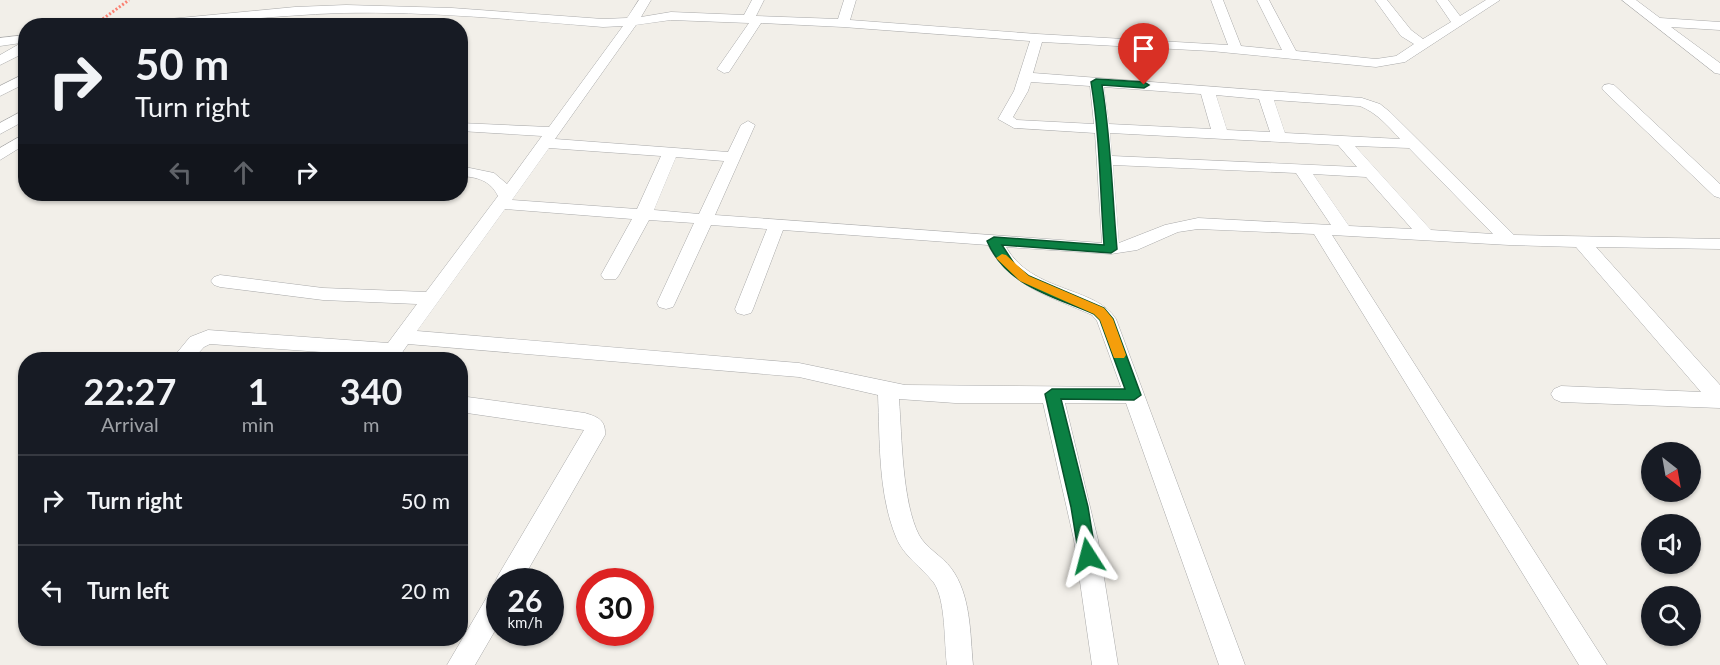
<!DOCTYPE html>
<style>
body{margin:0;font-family:Lato,sans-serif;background:#20242c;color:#f1f3f6;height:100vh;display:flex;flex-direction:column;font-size:22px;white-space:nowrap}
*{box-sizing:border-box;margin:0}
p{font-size:20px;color:#9ea1a6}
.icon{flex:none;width:33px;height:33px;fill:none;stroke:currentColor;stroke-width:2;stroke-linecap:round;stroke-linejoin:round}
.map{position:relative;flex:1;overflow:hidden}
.drawer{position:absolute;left:18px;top:352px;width:450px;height:294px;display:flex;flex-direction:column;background:#171b24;border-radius:24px;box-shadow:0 2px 4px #0004}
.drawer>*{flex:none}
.banner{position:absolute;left:18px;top:18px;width:450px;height:183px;border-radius:24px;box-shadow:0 2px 4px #0004;background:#171b24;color:#f1f3f6;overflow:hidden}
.needle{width:39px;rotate:149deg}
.buttons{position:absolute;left:1641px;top:442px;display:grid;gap:12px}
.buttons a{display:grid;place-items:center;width:60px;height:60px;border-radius:50%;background:#171b24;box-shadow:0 2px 4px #0004;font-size:30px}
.speed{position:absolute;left:486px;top:568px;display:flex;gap:12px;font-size:30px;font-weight:700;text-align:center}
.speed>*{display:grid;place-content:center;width:78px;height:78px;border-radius:50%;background:#171b24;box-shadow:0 2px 4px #0004;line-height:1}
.speed small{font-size:15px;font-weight:400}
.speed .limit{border:9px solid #d22;background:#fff;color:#111}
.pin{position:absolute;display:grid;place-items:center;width:51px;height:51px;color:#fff;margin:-62px -26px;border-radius:50% 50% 50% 0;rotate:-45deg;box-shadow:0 0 6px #0007}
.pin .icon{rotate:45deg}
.me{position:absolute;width:66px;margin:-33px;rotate:351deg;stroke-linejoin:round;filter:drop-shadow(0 0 4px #0008)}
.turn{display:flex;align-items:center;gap:21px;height:126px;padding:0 18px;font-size:27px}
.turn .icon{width:78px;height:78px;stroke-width:2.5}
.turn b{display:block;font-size:42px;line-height:51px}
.lanes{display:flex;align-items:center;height:57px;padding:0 18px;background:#0003;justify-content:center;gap:30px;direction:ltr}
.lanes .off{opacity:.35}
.eta{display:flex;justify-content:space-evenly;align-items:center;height:102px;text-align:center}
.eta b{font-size:36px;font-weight:700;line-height:42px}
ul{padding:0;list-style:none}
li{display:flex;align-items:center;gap:18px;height:90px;padding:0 18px;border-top:2px solid #363941}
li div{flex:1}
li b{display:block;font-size:22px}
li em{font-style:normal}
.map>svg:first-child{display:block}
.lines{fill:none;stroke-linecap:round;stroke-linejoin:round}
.minor-casing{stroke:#a9a9a9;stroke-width:1}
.path{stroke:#fa8072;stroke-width:3;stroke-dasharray:2 2;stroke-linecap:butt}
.minor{fill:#fff;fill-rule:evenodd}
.route{fill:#0b8043;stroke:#07532c;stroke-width:1.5}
.slow{fill:#f59e0b}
</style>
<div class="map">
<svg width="1720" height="665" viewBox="0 0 1720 665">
<rect width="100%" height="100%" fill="#f2efe9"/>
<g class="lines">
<defs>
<path id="minor" d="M 639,0 L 651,0 L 641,17 L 671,12 L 744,15 L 752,0 L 764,0 L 756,16 L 838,19 L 844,0 L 856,0 L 850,20 L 1037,34 L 1228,45 L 1211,0 L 1223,0 L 1241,46 L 1282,50 L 1257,0 L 1269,0 L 1296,51 L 1376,59 L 1396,56 L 1414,44 L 1401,36 L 1375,0 L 1387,0 L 1411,30 L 1423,39 L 1451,22 L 1436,0 L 1448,0 L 1460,16 L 1486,0 L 1500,0 L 1405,62 L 1376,67 L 1211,51 L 1042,42 L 1033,73 L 1362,98 L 1380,104 L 1390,112 L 1514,235 L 1720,239 L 1720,249 L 1596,247 L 1720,385 L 1720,408 L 1561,402 L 1554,399 L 1551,394 L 1554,389 L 1561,386 L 1701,392 L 1576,247 L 1509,245 L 1332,235 L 1607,665 L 1579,665 L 1314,234 L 1198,229 L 1178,232 L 1137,250 L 1111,254 L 1006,247 C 1032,293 1095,286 1116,319 L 1245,665 L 1219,665 L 1126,403 L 1065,403 L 1098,540 L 1118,665 L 1092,665 L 1074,540 L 1043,403 L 955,403 L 899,399 C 902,437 902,502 919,535 C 926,548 942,556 951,568 C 971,595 970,633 973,665 L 947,665 C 944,643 946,601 934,583 C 921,566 904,557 896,537 C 878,493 880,441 878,395 L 799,377 L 408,344 L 397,360 L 376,360 L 378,356 L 210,344 L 204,347 L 192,360 L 171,360 L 190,337 L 208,330 L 388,343 L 417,304 L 323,300 L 220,287 L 214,285 L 211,281 L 214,277 L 220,275 L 323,288 L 426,292 L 498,196 C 490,180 477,177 460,176 L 460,166 L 494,173 L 507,184 L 542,136 L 460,131 L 460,123 L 549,127 L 623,26 L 603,27 C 517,20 430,11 343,13 C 270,15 198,26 125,26 L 127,23 L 295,7 L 346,5 L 452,8 L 603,19 L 627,18 ZM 671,20 L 749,23 L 717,69 L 724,73 L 729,72 L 761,23 L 843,27 L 1030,41 L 1014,91 L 998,119 L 1014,128 L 1095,133 L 1102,243 L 715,215 L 755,125 L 748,121 L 741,125 L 728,152 L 555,139 L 636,25 ZM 1031,82 L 1090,86 L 1094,124 L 1017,120 L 1013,117 L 1028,91 ZM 1104,87 L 1201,94 L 1211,129 L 1109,124 ZM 1216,95 L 1259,99 L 1270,132 L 1227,130 ZM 1274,100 L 1360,106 C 1377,113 1388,126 1400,139 L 1285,133 ZM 1110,133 L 1338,145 L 1357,167 L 1112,156 ZM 1355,146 L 1409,148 L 1493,234 L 1431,230 ZM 549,148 L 661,156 L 637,209 L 512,200 ZM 676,157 L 724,161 L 699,214 L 654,210 ZM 1113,165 L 1296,173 L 1331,225 L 1198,218 L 1165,225 L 1119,243 ZM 1313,174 L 1366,177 L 1412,229 L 1349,226 ZM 505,209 L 632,219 L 601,275 L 604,279 L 616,279 L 619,275 L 649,220 L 694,223 L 657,303 L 659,307 L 666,309 L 673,307 L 675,303 L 711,225 L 767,229 L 735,309 L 737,313 L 744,315 L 751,313 L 753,309 L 783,230 L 988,245 C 1010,287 1052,297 1092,315 L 1097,321 L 1121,387 L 905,385 L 799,363 L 417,331 Z
M 1622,0 L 1636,0 L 1660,18 L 1720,22 L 1720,30 L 1671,27 L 1720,63 L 1720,74 L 1715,73 Z
M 26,35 L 26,52 L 0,65 L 0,55 L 21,43 L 0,46 L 0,38 Z
M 26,73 L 26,83 L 0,96 L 0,86 Z
M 1609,84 L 1614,85 L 1720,184 L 1720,198 L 1714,196 L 1604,91 L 1602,88 L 1604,85 Z
M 26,109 L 26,120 L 0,134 L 0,123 Z
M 26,133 L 26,144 L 0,160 L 0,148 Z
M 460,396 L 585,413 C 598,417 606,420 605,435 L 521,582 L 500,582 L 500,622 L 475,665 L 447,665 L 491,590 L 498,587 L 495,582 L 499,574 L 584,430 L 460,412 Z"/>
</defs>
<use href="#minor" class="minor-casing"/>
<path class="path" d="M 93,26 L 129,0"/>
<use href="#minor" class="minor"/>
</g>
<path class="route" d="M 1096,79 L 1144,82 L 1149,85 L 1144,88 L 1102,85 C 1111,139 1112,194 1117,249 L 1111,253 L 1002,245 L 1015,265 L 1029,276 L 1104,308 L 1113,319 L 1141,395 L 1134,400 L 1061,399 L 1088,507 L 1096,556 L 1094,561 L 1088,563 L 1082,561 L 1079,556 L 1071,507 L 1045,394 L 1052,389 L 1125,389 L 1100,320 L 1094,314 C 1053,296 1006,286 987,241 L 994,237 L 1104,245 C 1100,190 1100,136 1091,82 Z"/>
<path class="slow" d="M 1002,254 L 1006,255 L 1029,276 L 1104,308 L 1113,319 L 1126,355 L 1124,358 L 1114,358 L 1100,320 L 1094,314 L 1020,281 L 996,258 Z"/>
</svg>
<div class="buttons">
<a><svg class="needle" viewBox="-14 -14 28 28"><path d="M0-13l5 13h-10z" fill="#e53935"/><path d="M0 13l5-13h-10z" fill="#9ea1a6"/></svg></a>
<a><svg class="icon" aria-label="sound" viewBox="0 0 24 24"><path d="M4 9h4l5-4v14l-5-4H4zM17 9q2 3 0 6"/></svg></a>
<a><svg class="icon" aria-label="search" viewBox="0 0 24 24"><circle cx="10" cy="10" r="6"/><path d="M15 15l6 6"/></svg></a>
</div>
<div class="speed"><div>26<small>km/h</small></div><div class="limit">30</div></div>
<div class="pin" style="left:1144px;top:85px;background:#d93025"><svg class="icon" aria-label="arrive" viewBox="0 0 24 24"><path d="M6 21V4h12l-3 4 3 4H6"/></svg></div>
<svg class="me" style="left:1088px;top:556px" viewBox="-20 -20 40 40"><path d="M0-17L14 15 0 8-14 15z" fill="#0b8043" stroke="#fff" stroke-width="4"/></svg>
<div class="banner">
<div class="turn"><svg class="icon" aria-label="right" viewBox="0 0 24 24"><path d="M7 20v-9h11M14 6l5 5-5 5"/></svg><div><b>50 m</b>Turn right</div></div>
<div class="lanes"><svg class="icon off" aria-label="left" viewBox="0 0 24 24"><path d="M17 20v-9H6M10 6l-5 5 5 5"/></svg><svg class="icon off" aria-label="ahead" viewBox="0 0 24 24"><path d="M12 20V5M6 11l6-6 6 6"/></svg><svg class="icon" aria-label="right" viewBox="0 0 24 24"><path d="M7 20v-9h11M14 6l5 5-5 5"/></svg></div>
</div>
<section class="drawer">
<div class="eta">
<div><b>22:27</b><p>Arrival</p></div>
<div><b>1</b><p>min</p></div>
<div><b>340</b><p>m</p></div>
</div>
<ul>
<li><svg class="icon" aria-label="right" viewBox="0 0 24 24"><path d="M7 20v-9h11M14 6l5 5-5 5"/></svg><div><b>Turn right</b></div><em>50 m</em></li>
<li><svg class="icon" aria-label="left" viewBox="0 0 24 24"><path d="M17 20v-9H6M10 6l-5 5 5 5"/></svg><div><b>Turn left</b></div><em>20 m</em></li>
</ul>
</section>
</div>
